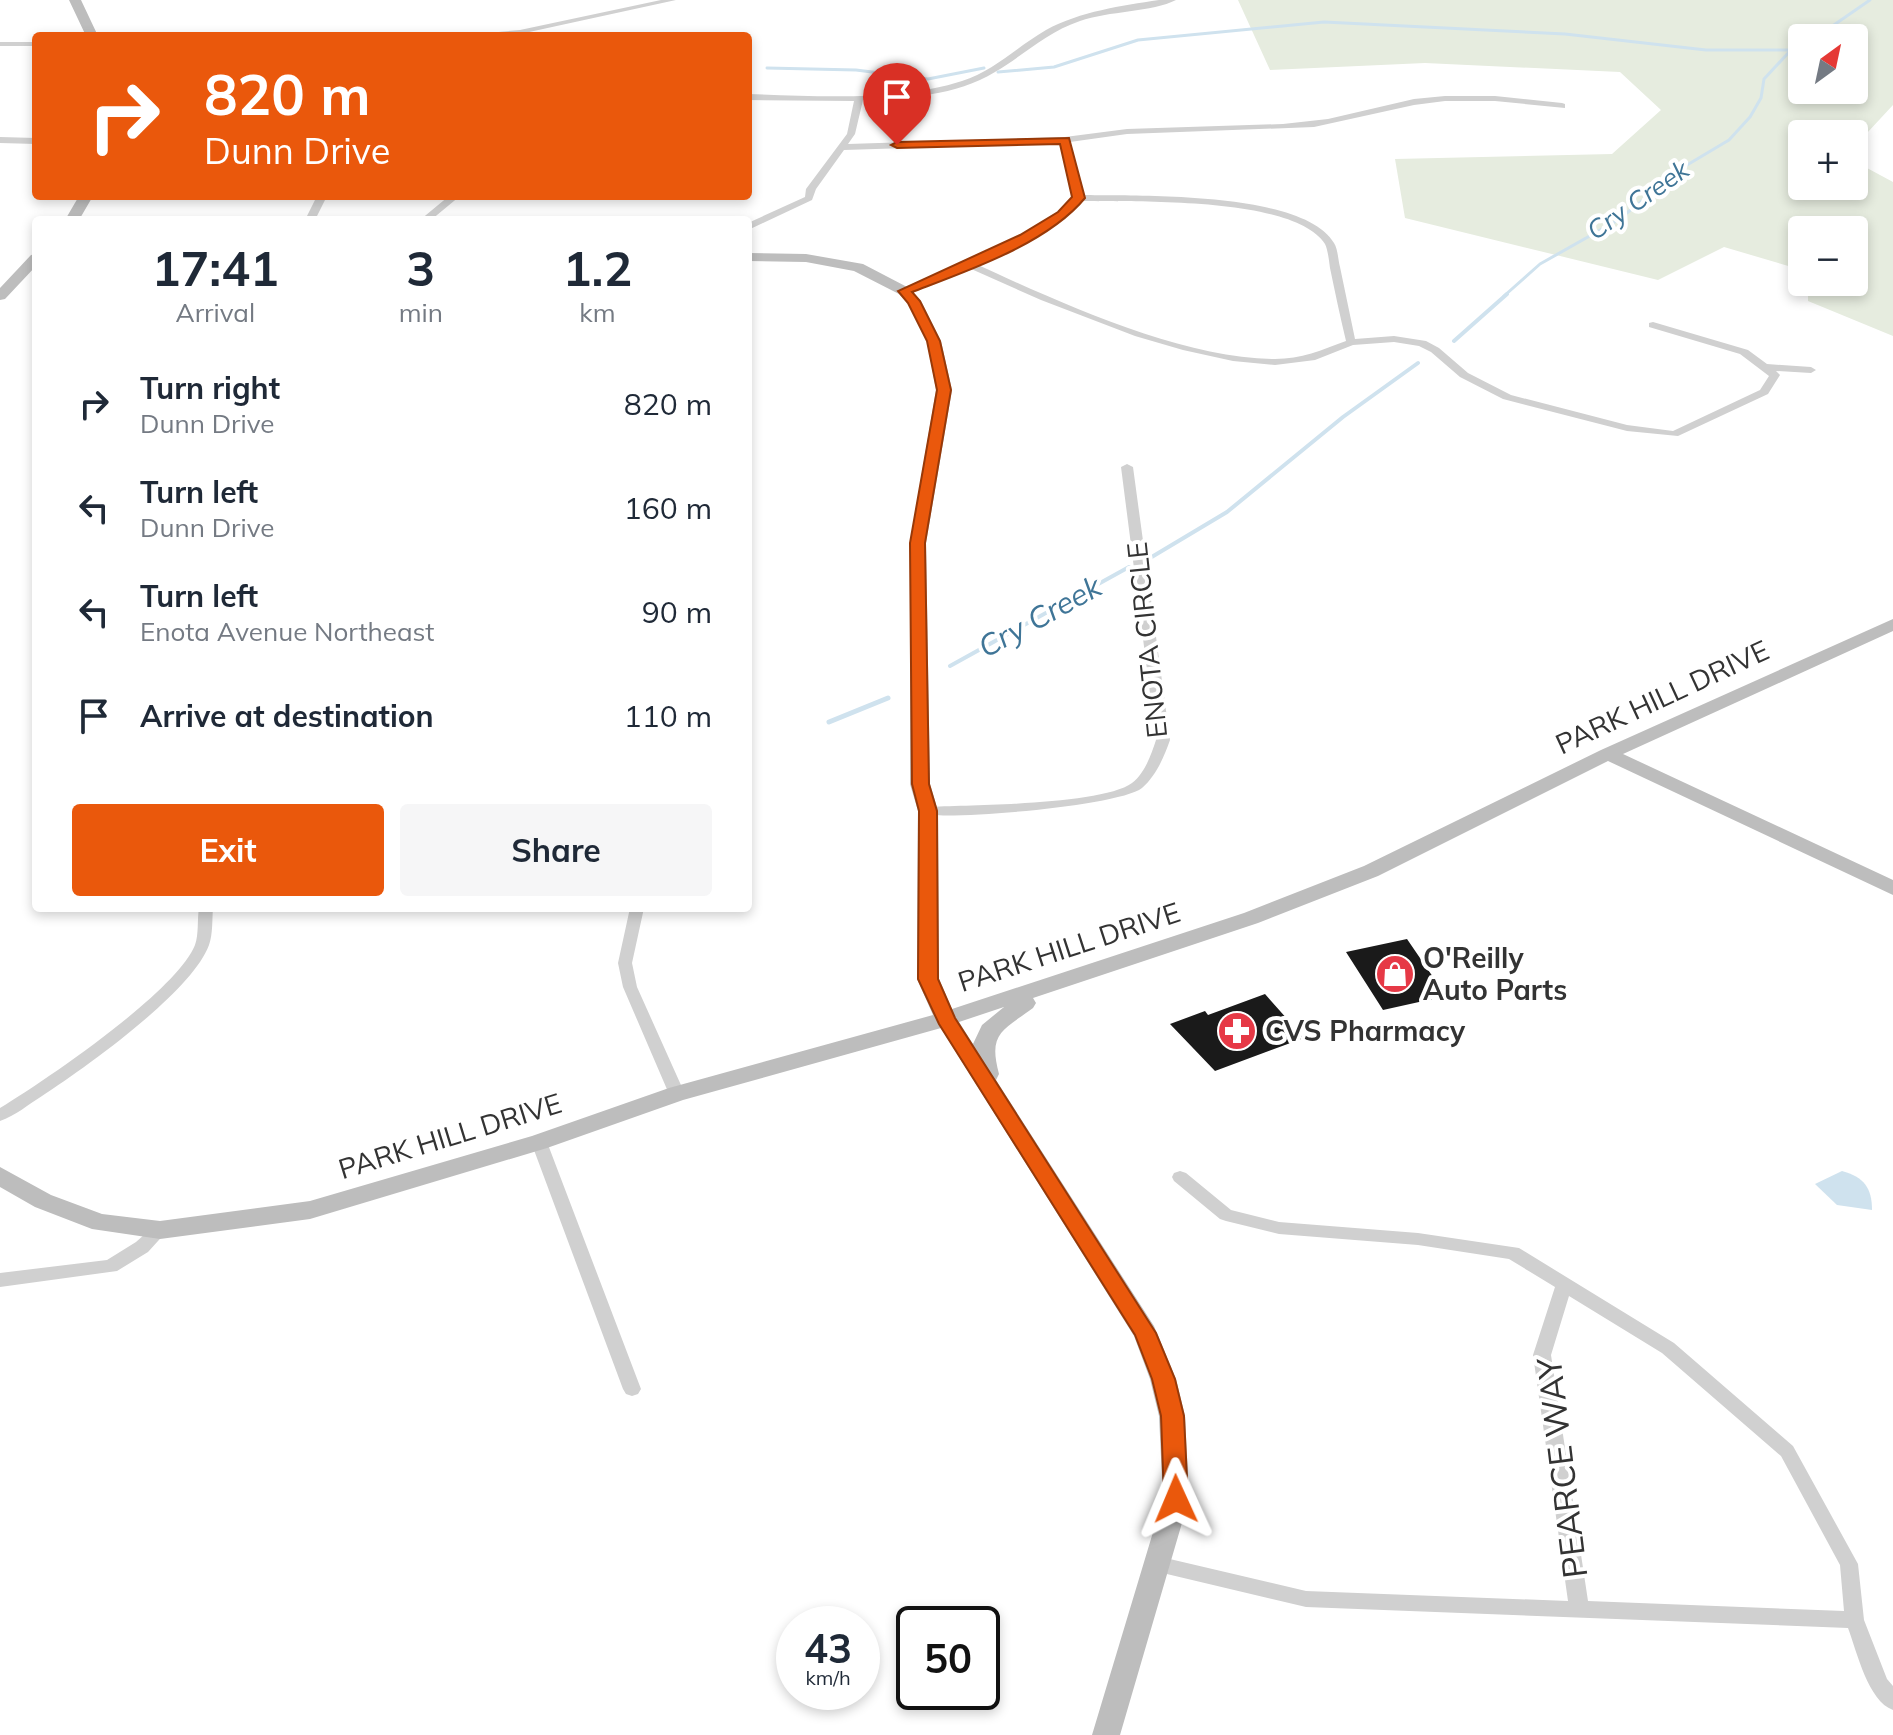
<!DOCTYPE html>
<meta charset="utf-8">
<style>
body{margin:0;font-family:Mulish,sans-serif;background:#f6f6f7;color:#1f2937;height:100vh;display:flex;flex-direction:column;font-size:30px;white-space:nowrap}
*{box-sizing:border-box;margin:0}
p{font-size:26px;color:#747a83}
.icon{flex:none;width:44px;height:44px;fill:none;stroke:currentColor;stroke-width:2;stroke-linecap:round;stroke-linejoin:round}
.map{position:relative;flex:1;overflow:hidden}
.sheet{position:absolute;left:32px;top:216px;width:720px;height:696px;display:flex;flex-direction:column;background:#fff;border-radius:8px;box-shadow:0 4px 12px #0003}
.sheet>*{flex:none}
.guide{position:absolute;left:32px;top:32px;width:720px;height:168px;border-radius:8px;box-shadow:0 4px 12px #0003;background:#ea580c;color:#fff;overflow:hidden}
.needle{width:52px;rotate:33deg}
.controls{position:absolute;left:1788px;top:24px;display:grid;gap:16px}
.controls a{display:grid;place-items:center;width:80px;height:80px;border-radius:8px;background:#fff;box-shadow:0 4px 12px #0003;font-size:40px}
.speed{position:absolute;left:776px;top:1606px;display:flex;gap:16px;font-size:40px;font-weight:700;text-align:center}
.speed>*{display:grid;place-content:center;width:104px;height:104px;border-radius:50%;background:#fff;box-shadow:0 4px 12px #0003;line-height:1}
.speed small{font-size:20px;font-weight:400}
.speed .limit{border:4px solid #111;border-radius:12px;background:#fff;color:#111}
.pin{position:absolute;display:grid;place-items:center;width:68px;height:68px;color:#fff;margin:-82px -34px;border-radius:50% 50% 50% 0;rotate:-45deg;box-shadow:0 0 8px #0007}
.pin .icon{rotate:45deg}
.me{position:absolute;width:88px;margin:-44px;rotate:359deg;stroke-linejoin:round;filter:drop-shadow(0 0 6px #0008)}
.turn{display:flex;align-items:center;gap:28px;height:168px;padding:0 40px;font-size:36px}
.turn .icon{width:104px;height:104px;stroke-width:2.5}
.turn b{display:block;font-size:56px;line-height:68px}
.eta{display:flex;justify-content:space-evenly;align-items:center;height:136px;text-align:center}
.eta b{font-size:48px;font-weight:700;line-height:56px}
.action{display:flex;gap:16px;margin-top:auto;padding:16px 40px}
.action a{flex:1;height:92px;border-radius:8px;background:#ea580c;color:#fff;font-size:32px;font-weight:700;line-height:92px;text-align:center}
.action a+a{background:#f6f6f7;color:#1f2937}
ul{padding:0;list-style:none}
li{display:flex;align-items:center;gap:24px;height:104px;padding:0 40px}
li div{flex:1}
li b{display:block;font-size:30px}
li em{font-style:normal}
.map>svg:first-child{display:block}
.green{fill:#e6ecdf;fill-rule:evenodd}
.water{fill:#cfe2ee}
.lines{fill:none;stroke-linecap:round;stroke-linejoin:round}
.stream-far2{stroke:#cfe2ee;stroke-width:3}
.stream-far1{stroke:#cfe2ee;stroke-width:4}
.stream{stroke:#cfe2ee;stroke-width:5}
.building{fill:#1a1a1a}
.street{fill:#d0d0d0;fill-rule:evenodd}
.secondary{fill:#bdbdbd;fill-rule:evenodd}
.route{fill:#ea580c;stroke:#983908;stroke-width:2}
.labels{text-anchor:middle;stroke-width:8;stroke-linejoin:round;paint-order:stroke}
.far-water-label{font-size:26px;font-style:italic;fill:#3f7597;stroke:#fff}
.street-label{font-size:28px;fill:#333;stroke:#fff}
.poi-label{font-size:28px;font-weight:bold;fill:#333;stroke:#fff;text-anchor:start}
.water-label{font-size:30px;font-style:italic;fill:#3f7597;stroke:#fff}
.near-street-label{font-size:34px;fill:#333;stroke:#fff}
</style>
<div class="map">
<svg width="1893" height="1735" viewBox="0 0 1893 1735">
<rect width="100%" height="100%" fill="#fff"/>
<path class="green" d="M 1238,0 L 1893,0 L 1893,105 L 1854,147 L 1854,134 L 1802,134 L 1802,186 L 1854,186 L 1854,161 L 1893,182 L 1893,336 L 1808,301 L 1808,282 L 1854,282 L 1854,230 L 1802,230 L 1802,270 L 1724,247 L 1658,280 L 1405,218 L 1395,159 L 1612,154 L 1661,110 L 1620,72 L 1425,63 L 1270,70 ZM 1802,38 L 1854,38 L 1854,90 L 1802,90 Z"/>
<path class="water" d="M 1842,1171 C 1864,1177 1872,1188 1872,1210 L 1837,1205 L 1815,1184 Z"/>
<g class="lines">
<path class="stream-far2" d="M 1815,38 L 1870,0
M 767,68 L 856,70 L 928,79 L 984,68
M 998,72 L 1054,67 L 1138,40 L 1324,22 L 1565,34 L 1706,50 L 1791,50
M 1504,296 L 1540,264 L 1618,220 L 1687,165 L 1729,140 L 1750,117 L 1761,98 L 1764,79 L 1791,50 L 1802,44"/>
<path class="stream-far1" d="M 1454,341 L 1507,294
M 1150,558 L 1227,512 L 1343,417 L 1418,363
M 950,666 L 1129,567"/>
<path class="stream" d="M 829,722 L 888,698"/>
</g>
<path class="building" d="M 1407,939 L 1446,996 L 1383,1010 L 1346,952 Z
M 1265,994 L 1304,1038 L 1215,1071 L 1170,1024 L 1205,1011 L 1208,1015 Z"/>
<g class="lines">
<path class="street" d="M 661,0 L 676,0 L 520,34 L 471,36 L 475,34 L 520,30 Z
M 1159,0 L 1176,0 C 1153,12 1108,11 1080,21 C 1047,32 1024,55 995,72 C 956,96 907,98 863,100 L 855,134 L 848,144 L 1065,137 L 1127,129 L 1283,124 L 1328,119 L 1414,99 L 1445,96 L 1495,96 L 1562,103 L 1565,104 L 1565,108 L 1495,101 L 1445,101 L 1414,105 L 1314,127 L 1127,134 L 1070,142 L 1083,195 C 1138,196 1304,191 1334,243 C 1338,249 1338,260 1340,267 C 1345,291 1350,315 1355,339 L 1394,336 L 1426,341 L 1439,348 L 1468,373 L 1511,395 L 1627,425 L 1673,431 L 1760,390 L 1769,376 L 1740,354 L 1649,327 L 1649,323 L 1653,322 L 1748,350 L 1767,364 L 1811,367 L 1816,370 L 1811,373 L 1776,371 L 1780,375 L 1768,394 L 1678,436 L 1627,431 L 1503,399 L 1460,377 L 1431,352 L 1419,346 L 1394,342 L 1353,345 L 1315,360 L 1275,365 L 1233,361 L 1183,350 L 1135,336 L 1041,300 L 969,268 L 908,293 L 900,293 L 900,289 C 962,265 1025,243 1074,197 L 1061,143 L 844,150 L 816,189 L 812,200 L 748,230 L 748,223 L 805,197 L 806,189 L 847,134 L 854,101 L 748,100 L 748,94 C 815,96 898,102 962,81 C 994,71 1018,46 1046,30 C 1081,11 1121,6 1159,0 ZM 1081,201 C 1134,202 1294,196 1325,244 C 1328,250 1329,261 1330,268 C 1335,292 1340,316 1346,341 C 1322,350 1301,359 1275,359 C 1183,359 1061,303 978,265 L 1045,230 Z
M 88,34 L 149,34 L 153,36 L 84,36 Z
M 0,42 L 36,42 L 36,46 L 0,46 Z
M 0,137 L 36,138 L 36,144 L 0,143 Z
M 317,196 L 327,196 L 315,220 L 305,220 Z
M 449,196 L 460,196 L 431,220 L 420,220 Z
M 1127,464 L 1133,467 L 1170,740 C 1164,757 1156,776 1142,788 C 1119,806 954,820 923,814 L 921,811 L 923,808 L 928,807 C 969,805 1102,805 1132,783 C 1145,773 1151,755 1156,740 L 1121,467 Z
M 199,908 L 213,908 C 212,920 213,934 209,945 C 192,992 86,1067 42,1096 C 29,1104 15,1116 0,1121 L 0,1108 C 46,1080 176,992 195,945 C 199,934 197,920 199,908 Z
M 630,908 L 644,908 L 632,963 L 637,987 L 685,1094 L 683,1098 L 671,1098 L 669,1094 L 623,987 L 618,963 Z
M 539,1136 L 545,1138 L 547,1142 L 641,1389 L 638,1394 L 632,1396 L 626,1394 L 623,1389 L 531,1142 L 533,1138 Z
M 1180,1171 L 1186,1173 L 1231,1210 L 1279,1222 L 1418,1233 L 1519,1248 L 1674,1343 L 1793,1446 L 1858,1564 L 1864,1620 L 1887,1679 L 1893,1686 L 1893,1710 C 1868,1701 1857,1652 1848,1628 L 1306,1607 L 1150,1570 L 1148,1564 L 1150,1558 L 1157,1556 L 1306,1591 L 1568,1601 L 1533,1355 L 1555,1287 L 1509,1259 L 1418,1245 L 1279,1234 L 1226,1221 L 1220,1219 L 1174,1181 L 1172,1177 L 1174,1173 ZM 1569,1296 L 1662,1353 L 1781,1456 L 1840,1565 L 1844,1611 L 1588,1601 L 1551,1355 Z
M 160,1224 L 166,1226 L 168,1230 L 148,1252 L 117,1271 L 0,1287 L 0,1273 L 107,1260 L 136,1242 L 154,1226 Z"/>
<path class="secondary" d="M 69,0 L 81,0 L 98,36 L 86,36 Z
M 79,196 L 93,196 L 79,220 L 65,220 Z
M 748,253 L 806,254 L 863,264 L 909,288 L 921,301 L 941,341 L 952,390 L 926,543 L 930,784 L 938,811 L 939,979 L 952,1009 L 1244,913 L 1364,866 L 1601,750 L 1893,619 L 1893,631 L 1623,754 L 1893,880 L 1893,895 L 1608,761 L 1378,876 L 1258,923 L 1033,998 L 1036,1003 L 1033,1008 C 1002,1031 988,1033 999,1074 L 996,1080 L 1154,1326 L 1176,1379 L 1185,1416 L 1189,1499 L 1120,1735 L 1092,1735 L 1163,1499 L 1159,1416 L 1150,1379 L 1134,1336 L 941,1028 L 683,1100 L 547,1148 L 310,1219 L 160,1239 L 92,1229 L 35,1207 L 0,1187 L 0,1167 L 51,1195 L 102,1214 L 160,1221 L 310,1201 L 532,1136 L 669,1088 L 933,1015 L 917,979 L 918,811 L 910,784 L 910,543 L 936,390 L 927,341 L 908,303 L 899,294 L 854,271 L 806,262 L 748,261 ZM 1004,1007 L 982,1025 L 973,1044 L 959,1022 Z
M 36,254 L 36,266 L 5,299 L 0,300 L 0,288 L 31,255 Z"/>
</g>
<path class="route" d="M 1069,138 L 1085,198 C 1047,244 967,271 912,292 L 920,301 L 940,341 L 951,390 L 925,543 L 929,784 L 937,811 L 938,979 L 955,1018 L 1156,1333 L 1175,1379 L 1184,1416 L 1188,1499 L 1185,1506 L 1176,1509 L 1168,1506 L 1164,1499 L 1161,1416 L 1152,1379 L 1135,1335 L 939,1024 L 918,979 L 919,811 L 912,784 L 910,543 L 937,390 L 927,341 L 908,303 L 898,291 L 1020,235 L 1058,212 L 1072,197 L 1060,144 L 897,148 L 891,145 L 897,142 Z"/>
<defs>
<symbol id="shop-disc" viewBox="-11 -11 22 22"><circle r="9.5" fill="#e63946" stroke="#fff"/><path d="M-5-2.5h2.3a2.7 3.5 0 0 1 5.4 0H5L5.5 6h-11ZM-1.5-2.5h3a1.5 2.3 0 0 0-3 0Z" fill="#fff"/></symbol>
<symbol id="pharmacy-disc" viewBox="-11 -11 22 22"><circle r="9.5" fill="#e63946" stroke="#fff"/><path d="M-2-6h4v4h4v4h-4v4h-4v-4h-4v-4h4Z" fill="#fff"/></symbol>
</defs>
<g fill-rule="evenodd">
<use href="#shop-disc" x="1373" y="952" width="44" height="44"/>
<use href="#pharmacy-disc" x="1215" y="1009" width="44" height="44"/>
</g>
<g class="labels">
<g class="far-water-label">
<text transform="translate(1638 200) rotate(-35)" y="9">Cry Creek</text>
</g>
<g class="street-label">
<text transform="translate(1147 640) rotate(-96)" y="10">ENOTA CIRCLE</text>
<text transform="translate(1662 697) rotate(-25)" y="10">PARK HILL DRIVE</text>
<text transform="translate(1069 947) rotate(-18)" y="10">PARK HILL DRIVE</text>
<text transform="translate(450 1136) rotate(-17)" y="10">PARK HILL DRIVE</text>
</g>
<g class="poi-label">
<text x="1423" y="968">O'Reilly<tspan x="1423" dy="32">Auto Parts</tspan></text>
<text x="1265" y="1041">CVS Pharmacy</text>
</g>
<g class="water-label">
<text transform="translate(1040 617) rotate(-29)" y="10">Cry Creek</text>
</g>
<g class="near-street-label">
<text transform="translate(1562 1468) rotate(-97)" y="12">PEARCE WAY</text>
</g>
</g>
</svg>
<div class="controls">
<a><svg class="needle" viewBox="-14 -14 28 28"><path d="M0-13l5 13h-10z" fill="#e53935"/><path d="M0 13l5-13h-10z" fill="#747a83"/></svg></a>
<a>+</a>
<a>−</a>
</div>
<div class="speed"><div>43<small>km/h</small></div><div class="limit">50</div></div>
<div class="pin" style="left:897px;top:145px;background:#d93025"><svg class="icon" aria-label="arrive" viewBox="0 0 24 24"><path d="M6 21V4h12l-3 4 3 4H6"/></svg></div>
<svg class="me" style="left:1176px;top:1499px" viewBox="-20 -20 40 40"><path d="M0-17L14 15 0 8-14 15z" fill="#ea580c" stroke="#fff" stroke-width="4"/></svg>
<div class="guide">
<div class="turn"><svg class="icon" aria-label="right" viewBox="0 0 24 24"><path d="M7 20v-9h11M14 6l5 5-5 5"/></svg><div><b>820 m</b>Dunn Drive</div></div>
</div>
<section class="sheet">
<div class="eta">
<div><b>17:41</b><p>Arrival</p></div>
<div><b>3</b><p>min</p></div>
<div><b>1.2</b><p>km</p></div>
</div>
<ul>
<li><svg class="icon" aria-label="right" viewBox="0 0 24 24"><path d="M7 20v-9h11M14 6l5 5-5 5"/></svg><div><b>Turn right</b><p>Dunn Drive</p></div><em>820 m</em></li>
<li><svg class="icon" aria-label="left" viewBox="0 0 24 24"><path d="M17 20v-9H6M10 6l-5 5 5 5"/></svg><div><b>Turn left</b><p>Dunn Drive</p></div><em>160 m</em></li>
<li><svg class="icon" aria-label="left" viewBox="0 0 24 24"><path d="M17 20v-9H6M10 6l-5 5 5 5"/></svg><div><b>Turn left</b><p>Enota Avenue Northeast</p></div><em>90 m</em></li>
<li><svg class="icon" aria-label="arrive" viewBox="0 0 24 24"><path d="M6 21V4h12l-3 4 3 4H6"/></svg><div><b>Arrive at destination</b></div><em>110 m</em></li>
</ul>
<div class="action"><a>Exit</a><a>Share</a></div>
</section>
</div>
